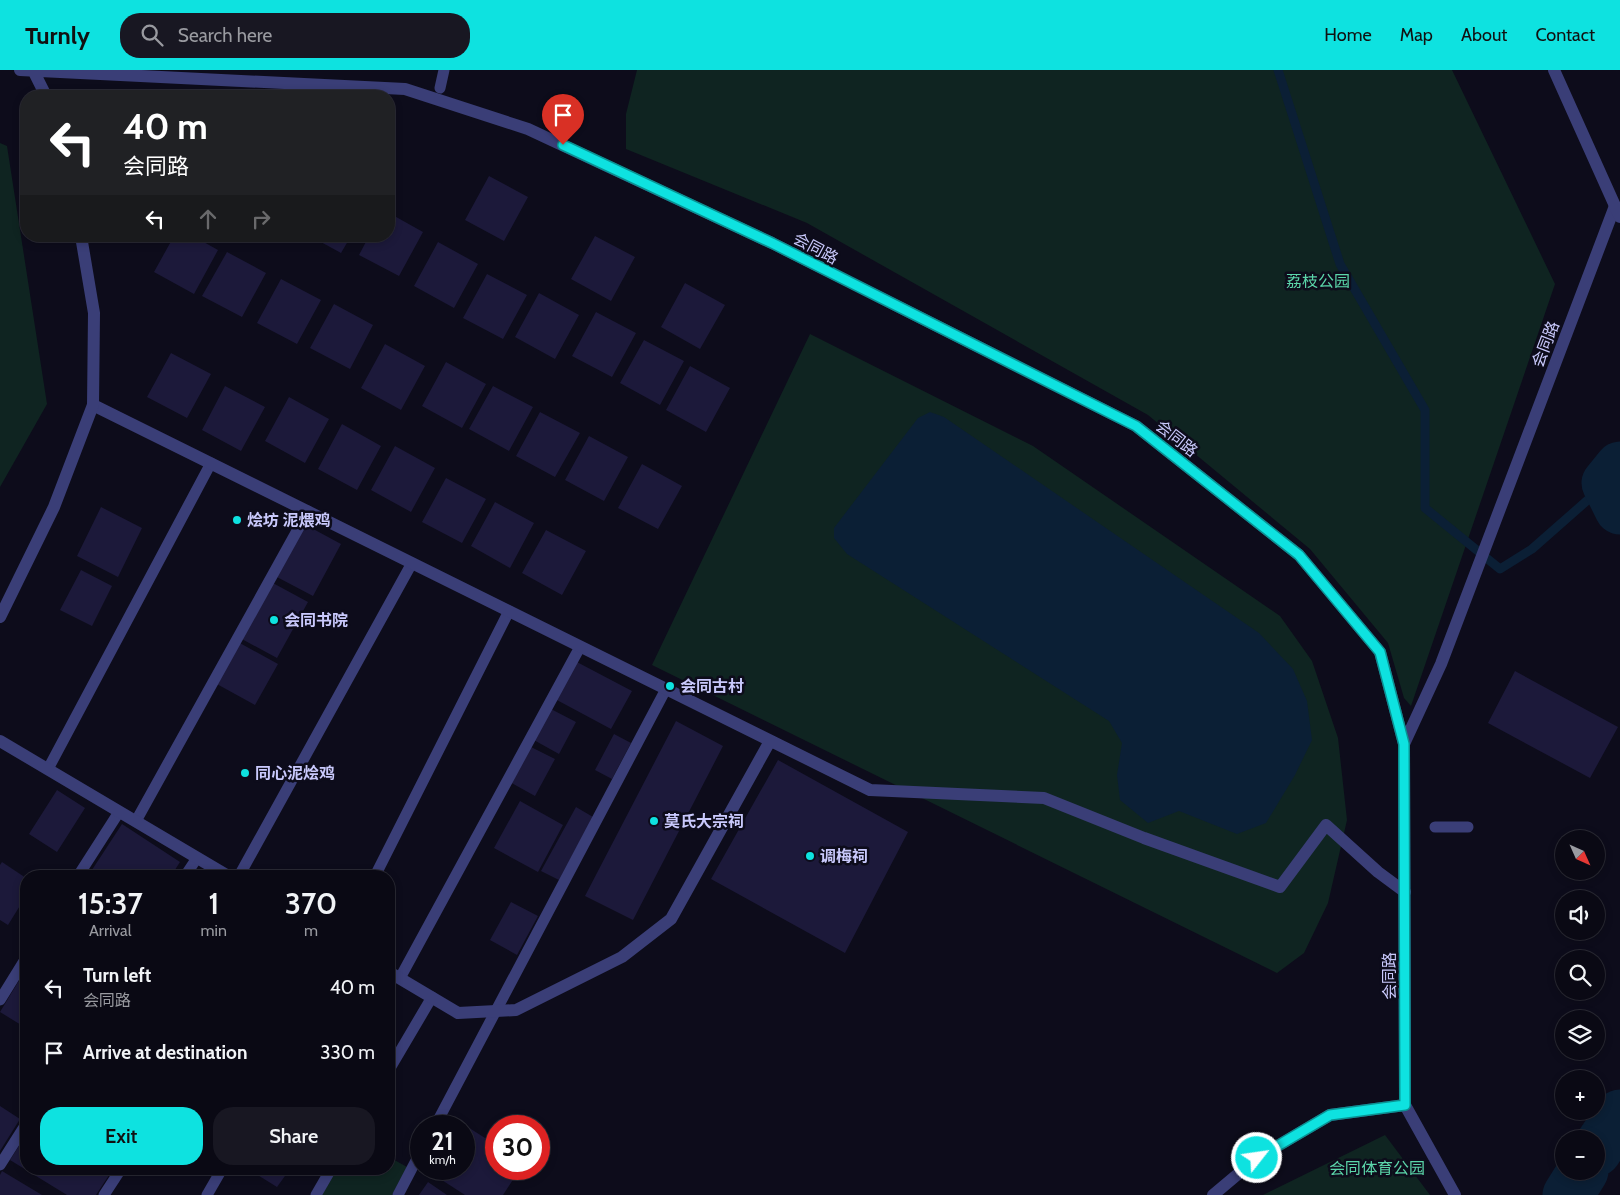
<!DOCTYPE html>
<meta charset="utf-8">
<style>
body{margin:0;font-family:Cabin,"Noto Sans SC",sans-serif;background:#181722;color:#f1f3f6;height:100vh;display:flex;flex-direction:column;font-size:19px;white-space:nowrap}
*{box-sizing:border-box;margin:0}
p{font-size:16px;color:#999aa0}
.icon{flex:none;width:28px;height:28px;fill:none;stroke:currentColor;stroke-width:2;stroke-linecap:round;stroke-linejoin:round}
.map{position:relative;flex:1;overflow:hidden}
.panel{position:absolute;left:20px;top:800px;width:375px;height:305px;display:flex;flex-direction:column;background:#0a0914;border-radius:20px;box-shadow:0 2px 8px #0003,0 0 0 1px #2a2a34}
.panel>*{flex:none}
.top-card{position:absolute;left:20px;top:20px;width:375px;height:152px;border-radius:20px;box-shadow:0 2px 8px #0003,0 0 0 1px #2a2a34;background:#202124;color:#fff;overflow:hidden}
.needle{width:32px;rotate:135deg}
.controls{position:absolute;left:1555px;top:760px;display:grid;gap:10px}
.controls a{display:grid;place-items:center;width:50px;height:50px;border-radius:50%;background:#0a0914;box-shadow:0 2px 8px #0003,0 0 0 1px #2a2a34;font-size:25px}
.speed{position:absolute;left:410px;top:1045px;display:flex;gap:10px;font-size:25px;font-weight:700;text-align:center}
.speed>*{display:grid;place-content:center;width:65px;height:65px;border-radius:50%;background:#0a0914;box-shadow:0 2px 8px #0003,0 0 0 1px #2a2a34;line-height:1}
.speed small{font-size:12px;font-weight:400}
.speed .limit{border:8px solid #d22;background:#fff;color:#111}
.pin{position:absolute;display:grid;place-items:center;width:42px;height:42px;color:#fff;margin:-51px -21px;border-radius:50% 50% 50% 0;rotate:-45deg;box-shadow:0 0 5px #0007}
.pin .icon{rotate:45deg}
.me{position:absolute;width:55px;margin:-28px;rotate:60deg;stroke-linejoin:round;filter:drop-shadow(0 0 4px #0008)}
.turn{display:flex;align-items:center;gap:18px;height:105px;padding:0 20px;font-size:22px}
.turn .icon{width:65px;height:65px;stroke-width:2.5}
.turn b{display:block;font-size:35px;line-height:42px}
.lanes{display:flex;align-items:center;height:48px;padding:0 20px;background:#0003;justify-content:center;gap:25px;direction:ltr}
.lanes .off{opacity:.35}
.eta{display:flex;justify-content:space-evenly;align-items:center;height:85px;text-align:center}
.eta b{font-size:30px;font-weight:600;line-height:35px}
.action{display:flex;gap:10px;margin-top:auto;padding:10px 20px}
.action a{flex:1;height:58px;border-radius:20px;background:#0ee2e0;color:#111;font-size:20px;font-weight:600;line-height:58px;text-align:center}
.action a+a{background:#181722;color:#f1f3f6}
ul{padding:0;list-style:none}
li{display:flex;align-items:center;gap:15px;height:65px;padding:0 20px}
li div{flex:1}
li b{display:block;font-size:19px}
li em{font-style:normal}
header{display:flex;align-items:center;gap:30px;box-sizing:border-box;height:70px;padding:0 25px;background:#0ee2e0;color:#111}
header strong{font-size:24px}
nav{display:flex;gap:28px;margin-inline-start:auto;font-size:18px}
.search{width:350px;height:45px;background:#181722;display:flex;align-items:center;gap:12px;box-sizing:border-box;padding:0 18px;border-radius:20px;color:#999aa0;font-size:19px}
.map>svg:first-child{display:block}
.green{fill:#0f2421}
.water{fill:#0b1f35}
.lines{fill:none;stroke-linecap:round;stroke-linejoin:round}
.stream{stroke:#0b1f35;stroke-width:9}
.river{stroke:#0b1f35;stroke-width:51}
.building{fill:#1c193a}
.service{stroke:#3a3e77;stroke-width:11}
.pedestrian{stroke:#3a3e77;stroke-width:12}
.minor{stroke:#3a3e77;stroke-width:12}
.tertiary{stroke:#3a3e77;stroke-width:12}
.route-casing{stroke:#099392;stroke-width:12}
.route{stroke:#0ee2e0;stroke-width:9}
.poi-dot{fill:#0ee2e0;stroke:#0d0c1b;stroke-width:2}
.labels{text-anchor:middle;stroke-width:5;stroke-linejoin:round;paint-order:stroke}
.street-label{font-size:16px;fill:#c9c9fc;stroke:#0d0c1b}
.park-label{font-size:16px;fill:#5bd5a9;stroke:#0d0c1b}
.poi-label{font-size:16px;font-weight:bold;fill:#c9c9fc;stroke:#0d0c1b;text-anchor:start}
</style>
<header>
<strong>Turnly</strong>
<div class="search"><svg class="icon" aria-label="search" viewBox="0 0 24 24"><circle cx="10" cy="10" r="6"/><path d="M15 15l6 6"/></svg>Search here</div>
<nav><a>Home</a><a>Map</a><a>About</a><a>Contact</a></nav>
</header>
<div class="map">
<svg width="1620" height="1125" viewBox="0 0 1620 1125">
<rect width="100%" height="100%" fill="#0d0c1b"/>
<path class="green" d="M 637,0 L 1452,0 L 1555,214 L 1411,636 L 1404,628 L 1388,573 L 1310,479 L 1148,345 L 807,153 L 626,79 L 626,44 Z
M 0,73 L 7,76 L 47,334 L 0,417 Z
M 810,264 L 1033,376 L 1280,546 L 1312,591 L 1338,668 L 1347,750 L 1328,833 L 1304,883 L 1277,903 L 652,595 Z
M 1385,1065 L 1430,1125 L 1263,1125 Z
M 389,1087 L 407,1097 L 392,1125 L 320,1125 L 336,1099 L 389,1099 Z"/>
<path class="water" d="M 930,342 L 944,347 L 1259,563 L 1293,599 L 1307,631 L 1312,670 L 1295,705 L 1266,753 L 1237,764 L 1179,741 L 1148,753 L 1120,730 L 1117,705 L 1122,673 L 1109,651 L 847,484 L 834,468 L 834,458 L 918,348 Z"/>
<g class="lines">
<path class="stream" d="M 1278,0 L 1340,194 L 1425,340 L 1425,438 L 1500,499 L 1532,479 L 1607,413"/>
<path class="river" d="M 1620,397 L 1607,413 L 1620,439
M 1596,1081 L 1620,1045
M 1568,1125 L 1583,1101"/>
</g>
<path class="building" d="M 489,106 L 528,127 L 504,171 L 465,150 Z
M 389,143 L 423,162 L 399,206 L 359,185 L 369,166 L 389,166 Z
M 174,166 L 193,166 L 218,180 L 194,224 L 154,202 Z
M 310,166 L 351,166 L 341,183 Z
M 595,166 L 635,187 L 611,231 L 571,209 Z
M 438,172 L 478,194 L 454,238 L 414,216 Z
M 227,182 L 266,203 L 242,247 L 202,226 Z
M 487,204 L 527,225 L 503,269 L 463,248 Z
M 281,209 L 321,230 L 297,274 L 257,253 Z
M 685,213 L 725,235 L 700,279 L 661,257 Z
M 539,223 L 579,245 L 555,289 L 515,267 Z
M 334,234 L 373,255 L 350,299 L 310,278 Z
M 596,242 L 636,263 L 612,307 L 572,286 Z
M 644,270 L 684,291 L 660,335 L 620,313 Z
M 385,274 L 425,296 L 401,340 L 361,318 Z
M 171,283 L 211,304 L 187,348 L 147,327 Z
M 446,292 L 486,314 L 462,358 L 422,336 Z
M 690,296 L 730,318 L 706,362 L 666,340 Z
M 225,316 L 265,337 L 241,381 L 202,360 Z
M 493,316 L 533,337 L 509,381 L 469,359 Z
M 289,327 L 329,349 L 305,393 L 265,371 Z
M 540,342 L 580,363 L 555,407 L 516,386 Z
M 342,354 L 381,376 L 357,420 L 318,399 Z
M 589,366 L 628,387 L 604,431 L 565,410 Z
M 395,376 L 435,398 L 411,442 L 371,420 Z
M 642,394 L 682,416 L 658,459 L 618,438 Z
M 446,408 L 486,429 L 462,473 L 422,452 Z
M 495,432 L 534,453 L 510,498 L 471,476 Z
M 101,437 L 142,458 L 118,507 L 77,486 Z
M 304,454 L 341,474 L 313,526 L 275,506 Z
M 546,460 L 586,481 L 562,525 L 522,503 Z
M 81,500 L 112,516 L 92,556 L 60,540 Z
M 271,512 L 308,532 L 277,588 L 240,568 Z
M 238,572 L 278,594 L 255,635 L 215,613 Z
M 575,591 L 632,621 L 611,659 L 555,629 Z
M 1515,601 L 1618,657 L 1590,708 L 1488,653 Z
M 549,638 L 576,652 L 559,684 L 532,669 Z
M 676,651 L 723,676 L 633,850 L 585,826 Z
M 614,664 L 631,673 L 612,709 L 595,700 Z
M 527,675 L 555,689 L 535,726 L 508,711 Z
M 778,690 L 908,762 L 845,883 L 711,809 Z
M 57,720 L 85,738 L 57,782 L 29,764 Z
M 520,731 L 563,755 L 538,802 L 494,778 Z
M 576,737 L 593,747 L 559,810 L 541,801 Z
M 122,754 L 180,792 L 171,806 L 88,806 Z
M 2,792 L 26,808 L 26,826 L 8,855 L 0,850 L 0,795 Z
M 511,832 L 538,846 L 517,885 L 490,870 Z
M 26,899 L 26,958 L 0,942 Z
M 0,1036 L 20,1049 L 0,1081 Z
M 463,1054 L 496,1075 L 496,1099 L 520,1099 L 503,1125 L 465,1125 L 431,1103 L 434,1099 L 464,1099 Z
M 26,1065 L 26,1099 L 113,1099 L 96,1125 L 67,1125 L 10,1090 Z
M 248,1099 L 290,1099 L 277,1117 Z
M 2,1101 L 42,1125 L 0,1125 L 0,1105 Z
M 428,1112 L 447,1125 L 419,1125 Z"/>
<g class="lines">
<path class="service" d="M 440,18 L 444,0
M 48,699 L 211,393
M 136,751 L 308,441
M 1435,757 L 1468,757
M 78,806 L 119,742
M 185,806 L 197,788
M 239,806 L 412,493
M 375,806 L 509,541
M 400,908 L 580,577
M 0,930 L 26,888
M 389,1000 L 432,927
M 435,1056 L 666,619
M 0,1095 L 26,1054
M 104,1125 L 121,1099
M 207,1125 L 222,1099
M 316,1125 L 331,1099
M 398,1125 L 421,1081"/>
<path class="pedestrian" d="M 93,335 L 870,720 L 1044,728 L 1144,768 L 1280,817 L 1326,755 L 1378,802 L 1405,822
M 0,671 L 228,806
M 389,902 L 458,943 L 516,940 L 622,887 L 671,849 L 770,671"/>
<path class="minor" d="M 20,0 L 405,19 L 528,59 L 772,173 L 1136,356 L 1299,485 L 1380,582 L 1404,674 L 1405,1035 L 1455,1125
M 34,2 L 46,26
M 0,547 L 54,437 L 93,335 L 94,243 L 81,166
M 1404,674 L 1441,594 L 1615,136
M 1213,1125 L 1257,1088 L 1330,1045 L 1405,1035"/>
<path class="tertiary" d="M 1554,0 L 1620,147"/>
</g>
<g class="lines">
<defs>
<path id="route" d="M 563,75 L 772,173 L 1136,356 L 1299,485 L 1380,582 L 1404,674 L 1405,1035 L 1330,1045 L 1257,1088"/>
</defs>
<use href="#route" class="route-casing"/>
<use href="#route" class="route"/>
</g>
<g class="poi-dot">
<circle cx="237" cy="450" r="5"/>
<circle cx="274" cy="550" r="5"/>
<circle cx="670" cy="616" r="5"/>
<circle cx="245" cy="703" r="5"/>
<circle cx="654" cy="751" r="5"/>
<circle cx="810" cy="786" r="5"/>
</g>
<g class="labels">
<g class="street-label">
<text transform="translate(816 178) rotate(28)" y="6">会同路</text>
<text transform="translate(1545 274) rotate(-69)" y="6">会同路</text>
<text transform="translate(1177 368) rotate(38)" y="6">会同路</text>
<text transform="translate(1389 906) rotate(-90)" y="6">会同路</text>
</g>
<g class="park-label">
<text x="1318" y="217">荔枝公园</text>
<text x="1377" y="1104">会同体育公园</text>
</g>
<g class="poi-label">
<text x="247" y="456">烩坊 泥煨鸡</text>
<text x="284" y="556">会同书院</text>
<text x="680" y="622">会同古村</text>
<text x="255" y="709">同心泥烩鸡</text>
<text x="664" y="757">莫氏大宗祠</text>
<text x="820" y="792">调梅祠</text>
</g>
</g>
</svg>
<div class="controls">
<a><svg class="needle" viewBox="-14 -14 28 28"><path d="M0-13l5 13h-10z" fill="#e53935"/><path d="M0 13l5-13h-10z" fill="#999aa0"/></svg></a>
<a><svg class="icon" aria-label="sound" viewBox="0 0 24 24"><path d="M4 9h4l5-4v14l-5-4H4zM17 9q2 3 0 6"/></svg></a>
<a><svg class="icon" aria-label="search" viewBox="0 0 24 24"><circle cx="10" cy="10" r="6"/><path d="M15 15l6 6"/></svg></a>
<a><svg class="icon" aria-label="layers" viewBox="0 0 24 24"><path d="M12 4l9 5-9 5-9-5zM3 14l9 5 9-5"/></svg></a>
<a>+</a>
<a>−</a>
</div>
<div class="speed"><div>21<small>km/h</small></div><div class="limit">30</div></div>
<div class="pin" style="left:563px;top:75px;background:#d93025"><svg class="icon" aria-label="arrive" viewBox="0 0 24 24"><path d="M6 21V4h12l-3 4 3 4H6"/></svg></div>
<svg class="me" style="left:1257px;top:1088px" viewBox="-20 -20 40 40"><circle r="17" fill="#0ee2e0" stroke="#fff" stroke-width="3"/><path d="M0-11L8 9 0 5-8 9z" fill="#fff"/></svg>
<div class="top-card">
<div class="turn"><svg class="icon" aria-label="left" viewBox="0 0 24 24"><path d="M17 20v-9H6M10 6l-5 5 5 5"/></svg><div><b>40 m</b>会同路</div></div>
<div class="lanes"><svg class="icon" aria-label="left" viewBox="0 0 24 24"><path d="M17 20v-9H6M10 6l-5 5 5 5"/></svg><svg class="icon off" aria-label="ahead" viewBox="0 0 24 24"><path d="M12 20V5M6 11l6-6 6 6"/></svg><svg class="icon off" aria-label="right" viewBox="0 0 24 24"><path d="M7 20v-9h11M14 6l5 5-5 5"/></svg></div>
</div>
<section class="panel">
<div class="eta">
<div><b>15:37</b><p>Arrival</p></div>
<div><b>1</b><p>min</p></div>
<div><b>370</b><p>m</p></div>
</div>
<ul>
<li><svg class="icon" aria-label="left" viewBox="0 0 24 24"><path d="M17 20v-9H6M10 6l-5 5 5 5"/></svg><div><b>Turn left</b><p>会同路</p></div><em>40 m</em></li>
<li><svg class="icon" aria-label="arrive" viewBox="0 0 24 24"><path d="M6 21V4h12l-3 4 3 4H6"/></svg><div><b>Arrive at destination</b></div><em>330 m</em></li>
</ul>
<div class="action"><a>Exit</a><a>Share</a></div>
</section>
</div>
